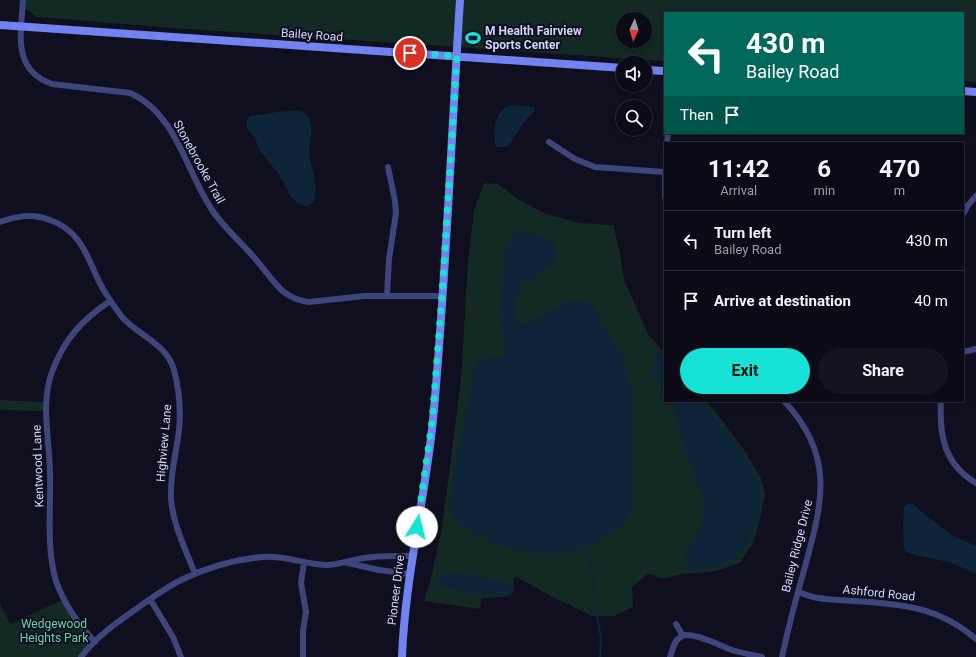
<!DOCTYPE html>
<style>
body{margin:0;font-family:Roboto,sans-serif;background:#141420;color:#f1f3f6;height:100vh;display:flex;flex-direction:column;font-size:15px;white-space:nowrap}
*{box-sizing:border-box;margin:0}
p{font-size:13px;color:#9a9ba1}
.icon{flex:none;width:22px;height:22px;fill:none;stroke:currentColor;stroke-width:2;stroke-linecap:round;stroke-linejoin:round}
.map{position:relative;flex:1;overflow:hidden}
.side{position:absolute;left:664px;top:142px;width:300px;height:260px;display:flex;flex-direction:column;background:#0b0b17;border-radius:0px;box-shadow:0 2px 6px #0003,0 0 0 1px #2b2b36}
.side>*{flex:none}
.banner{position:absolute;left:664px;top:12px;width:300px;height:122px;border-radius:0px;box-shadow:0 2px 6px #0003,0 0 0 1px #2b2b36;background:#00695c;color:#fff;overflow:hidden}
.needle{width:26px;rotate:184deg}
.buttons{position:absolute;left:616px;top:12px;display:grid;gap:8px}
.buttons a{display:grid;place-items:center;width:36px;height:36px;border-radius:50%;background:#0b0b17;box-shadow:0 2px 6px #0003,0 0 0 1px #2b2b36;font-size:20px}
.pin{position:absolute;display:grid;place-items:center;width:34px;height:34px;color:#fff;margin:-17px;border:2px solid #fff;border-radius:50%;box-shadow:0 1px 4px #0007}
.me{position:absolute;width:44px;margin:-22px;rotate:9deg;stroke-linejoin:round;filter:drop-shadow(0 0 3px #0008)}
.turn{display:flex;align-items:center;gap:14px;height:84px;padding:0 16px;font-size:18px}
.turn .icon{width:52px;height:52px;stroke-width:2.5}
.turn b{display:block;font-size:28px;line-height:34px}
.then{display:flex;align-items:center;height:38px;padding:0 16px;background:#0003;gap:8px;font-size:15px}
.eta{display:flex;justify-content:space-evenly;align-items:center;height:68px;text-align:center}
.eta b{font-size:24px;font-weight:700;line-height:28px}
.action{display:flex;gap:8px;margin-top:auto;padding:8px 16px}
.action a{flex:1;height:46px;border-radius:24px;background:#17e2d6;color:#111;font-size:16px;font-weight:700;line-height:46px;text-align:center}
.action a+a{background:#141420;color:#f1f3f6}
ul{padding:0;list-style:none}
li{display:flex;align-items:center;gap:12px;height:60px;padding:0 16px;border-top:1px solid #2b2b36}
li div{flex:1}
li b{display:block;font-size:15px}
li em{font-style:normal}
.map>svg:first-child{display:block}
.green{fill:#132924;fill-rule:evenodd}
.water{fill:#0e2439}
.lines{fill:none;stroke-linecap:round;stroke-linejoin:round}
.stream{stroke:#0e2439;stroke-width:2}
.street{stroke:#3e457a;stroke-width:6}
.secondary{stroke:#7283f1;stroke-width:8}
.route{stroke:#17e2d6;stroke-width:7;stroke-dasharray:0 12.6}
.labels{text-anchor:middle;stroke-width:4;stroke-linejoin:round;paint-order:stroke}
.poi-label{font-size:12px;font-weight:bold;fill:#d2d3fa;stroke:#0f0f1f;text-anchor:start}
.street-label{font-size:12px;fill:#d2d3fa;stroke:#0f0f1f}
.park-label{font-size:12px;fill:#65d3a6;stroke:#0f0f1f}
</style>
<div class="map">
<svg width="976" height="657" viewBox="0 0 976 657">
<rect width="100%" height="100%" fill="#0f0f1f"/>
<path class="green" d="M 23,0 L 976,0 L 976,82 L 963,81 L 963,13 L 665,13 L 665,61 L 174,28 L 37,17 L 23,7 ZM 623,19 L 645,19 L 645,41 L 623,41 Z
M 484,183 L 498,184 L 516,198 L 543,213 L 579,223 L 613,225 L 619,248 L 624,280 L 649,336 L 665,353 L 665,401 L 707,401 L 744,450 L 761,479 L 765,494 L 761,515 L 754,541 L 740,563 L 716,571 L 682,574 L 662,579 L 649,573 L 632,587 L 633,607 L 614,616 L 592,616 L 549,595 L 517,577 L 513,579 L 514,592 L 505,597 L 482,598 L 479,609 L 424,601 L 431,578 L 442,528 L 461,379 L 468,262 L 474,211 Z
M 0,400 L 47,402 L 46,411 L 0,410 Z
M 64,599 L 95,642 L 81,657 L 0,657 L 0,603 L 10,624 Z"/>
<path class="water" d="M 510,105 L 534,107 L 535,111 C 532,115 527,118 524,122 C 516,131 511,153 496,146 L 495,143 C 494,129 494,111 510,105 Z
M 284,111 C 290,111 302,109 307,115 C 316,126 309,140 309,153 C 310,163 325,205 306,206 C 302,206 297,203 295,201 C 289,195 286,187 282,180 C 276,170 268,160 260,151 C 257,146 257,141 254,137 C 249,130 242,125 250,116 Z
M 521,231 L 553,241 L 556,249 L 557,259 L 551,265 L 522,284 L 515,303 L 516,318 L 522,323 L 529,324 L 561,305 L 579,299 C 585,302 592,304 596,311 C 599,316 601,322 604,328 C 608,337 624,357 626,365 C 633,395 631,427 632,458 C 632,475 636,493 630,510 C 621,538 575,551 549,553 C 542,554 534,552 527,551 C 503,548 487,541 467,528 C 462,524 457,521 453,516 C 449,511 451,499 452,492 C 455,460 463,429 469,397 C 471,387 471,374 477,364 C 482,354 496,359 505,356 L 506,346 L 500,326 L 501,297 L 506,246 L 513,235 Z
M 657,354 L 665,359 L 665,388 C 657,378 647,368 655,355 Z
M 672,401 L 701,401 C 720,424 741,446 754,472 C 758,479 762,490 761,498 C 760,514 752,541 741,552 C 732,562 707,569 693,570 L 687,564 L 685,559 C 690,545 702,532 703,517 C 706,493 693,474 686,452 C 681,435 677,418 672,401 Z
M 911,503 L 942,528 L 956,537 L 976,546 L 976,574 L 952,563 L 911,554 L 906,551 L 904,547 L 903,527 L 904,508 L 907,504 Z
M 456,573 L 475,575 L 486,579 L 509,583 L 511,589 C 510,592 508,594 505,595 C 494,598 445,590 437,583 L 439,578 L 447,574 Z"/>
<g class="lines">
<path class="stream" d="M 582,547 L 590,562 L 593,578 L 595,608 L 601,637 L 600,657"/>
<path class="street" d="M 23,0 C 21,34 12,70 52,84 L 130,93 C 176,113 186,171 212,210 C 225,229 243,244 258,262 C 274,281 282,299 309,302 L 364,296 L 442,296
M 549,142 L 575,159 L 595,167 L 665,172
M 667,143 L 668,133
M 665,173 L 665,197
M 963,214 L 968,205 L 976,196
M 0,222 C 17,216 33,213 50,220 C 84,232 88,262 103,289 C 109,299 115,308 122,317 C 139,336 167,344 174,370 C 179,389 181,410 179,430 C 176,455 170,473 171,499 C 173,525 186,550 195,574
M 387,295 L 389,259 L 396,213 L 395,201 L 388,167
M 963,352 L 976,349
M 941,401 C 939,435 944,464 976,483
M 348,563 L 379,570 L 410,574
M 798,592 C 804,594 811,597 818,598 C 830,600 843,600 855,601 C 902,604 939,607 976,639
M 150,599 L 173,637 L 181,657
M 676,624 L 683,636
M 95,642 C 78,624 64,604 56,581 C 46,548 51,509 50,475 C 50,441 40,404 52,372 C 64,339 82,320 110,301
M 81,657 C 96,637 116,623 136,609 C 150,599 165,588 181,580 C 206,568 235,559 263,557 C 285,555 306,565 328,565 C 341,564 352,560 364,558 C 380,555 396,556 412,556
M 303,657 L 303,631 L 306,612 L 301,583 L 304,562
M 670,657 C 673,649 674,640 682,636 C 692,631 721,646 732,650 C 742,653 752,655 762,657
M 782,657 C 788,629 795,602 803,574 C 821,507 838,458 784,401"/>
<path class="secondary" d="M 0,25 L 623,68
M 645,70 L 665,71
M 963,91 L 976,92
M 402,657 C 405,577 425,500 433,420 C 446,281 451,140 460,0"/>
</g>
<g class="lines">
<path class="route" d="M 410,53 L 457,56 L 442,296 L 432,422 L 417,527"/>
</g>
<defs>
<symbol id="stadium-bare" viewBox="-9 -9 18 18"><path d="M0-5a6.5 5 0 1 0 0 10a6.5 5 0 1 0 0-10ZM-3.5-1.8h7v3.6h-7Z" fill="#17e2d6" stroke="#0f0f1f" stroke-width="2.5" paint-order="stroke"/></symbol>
</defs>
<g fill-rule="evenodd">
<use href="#stadium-bare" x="462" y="27" width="22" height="22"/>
</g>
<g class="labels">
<g class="poi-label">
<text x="485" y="35">M Health Fairview<tspan x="485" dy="14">Sports Center</tspan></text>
</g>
<g class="street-label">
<text transform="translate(312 35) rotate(4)" y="4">Bailey Road</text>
<text transform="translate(199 162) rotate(61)" y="4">Stonebrooke Trail</text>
<text transform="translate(164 443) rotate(-85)" y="4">Highview Lane</text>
<text transform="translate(38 466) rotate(-92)" y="4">Kentwood Lane</text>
<text transform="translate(797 546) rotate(-76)" y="4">Bailey Ridge Drive</text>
<text transform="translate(396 590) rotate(-83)" y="4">Pioneer Drive</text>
<text transform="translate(879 593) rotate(6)" y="4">Ashford Road</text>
</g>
<g class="park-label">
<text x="54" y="628">Wedgewood<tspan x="54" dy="14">Heights Park</tspan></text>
</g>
</g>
</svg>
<div class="buttons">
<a><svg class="needle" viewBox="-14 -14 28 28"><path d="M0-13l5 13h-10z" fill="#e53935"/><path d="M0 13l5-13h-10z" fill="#9a9ba1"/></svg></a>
<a><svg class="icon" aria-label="sound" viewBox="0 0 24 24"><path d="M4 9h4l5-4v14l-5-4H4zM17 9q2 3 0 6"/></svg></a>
<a><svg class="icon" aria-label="search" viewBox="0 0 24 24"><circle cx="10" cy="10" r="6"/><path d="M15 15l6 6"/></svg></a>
</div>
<div class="pin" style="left:410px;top:53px;background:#d93025"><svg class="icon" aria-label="arrive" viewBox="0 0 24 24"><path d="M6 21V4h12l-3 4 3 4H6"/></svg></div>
<svg class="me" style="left:417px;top:527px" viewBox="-20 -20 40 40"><circle r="19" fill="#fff"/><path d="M0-13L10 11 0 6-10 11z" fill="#17e2d6"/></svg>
<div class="banner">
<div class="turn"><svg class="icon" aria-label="left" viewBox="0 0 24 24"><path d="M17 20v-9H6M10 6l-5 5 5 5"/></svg><div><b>430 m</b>Bailey Road</div></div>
<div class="then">Then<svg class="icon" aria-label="arrive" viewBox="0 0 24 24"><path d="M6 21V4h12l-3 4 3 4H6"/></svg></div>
</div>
<section class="side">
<div class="eta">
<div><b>11:42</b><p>Arrival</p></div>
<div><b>6</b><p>min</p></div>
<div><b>470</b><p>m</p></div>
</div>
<ul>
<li><svg class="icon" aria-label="left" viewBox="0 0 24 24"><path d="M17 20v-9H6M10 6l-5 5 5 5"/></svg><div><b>Turn left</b><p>Bailey Road</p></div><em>430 m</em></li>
<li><svg class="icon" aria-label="arrive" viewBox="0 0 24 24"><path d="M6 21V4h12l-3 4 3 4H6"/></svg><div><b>Arrive at destination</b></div><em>40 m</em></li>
</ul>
<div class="action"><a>Exit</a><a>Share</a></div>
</section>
</div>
